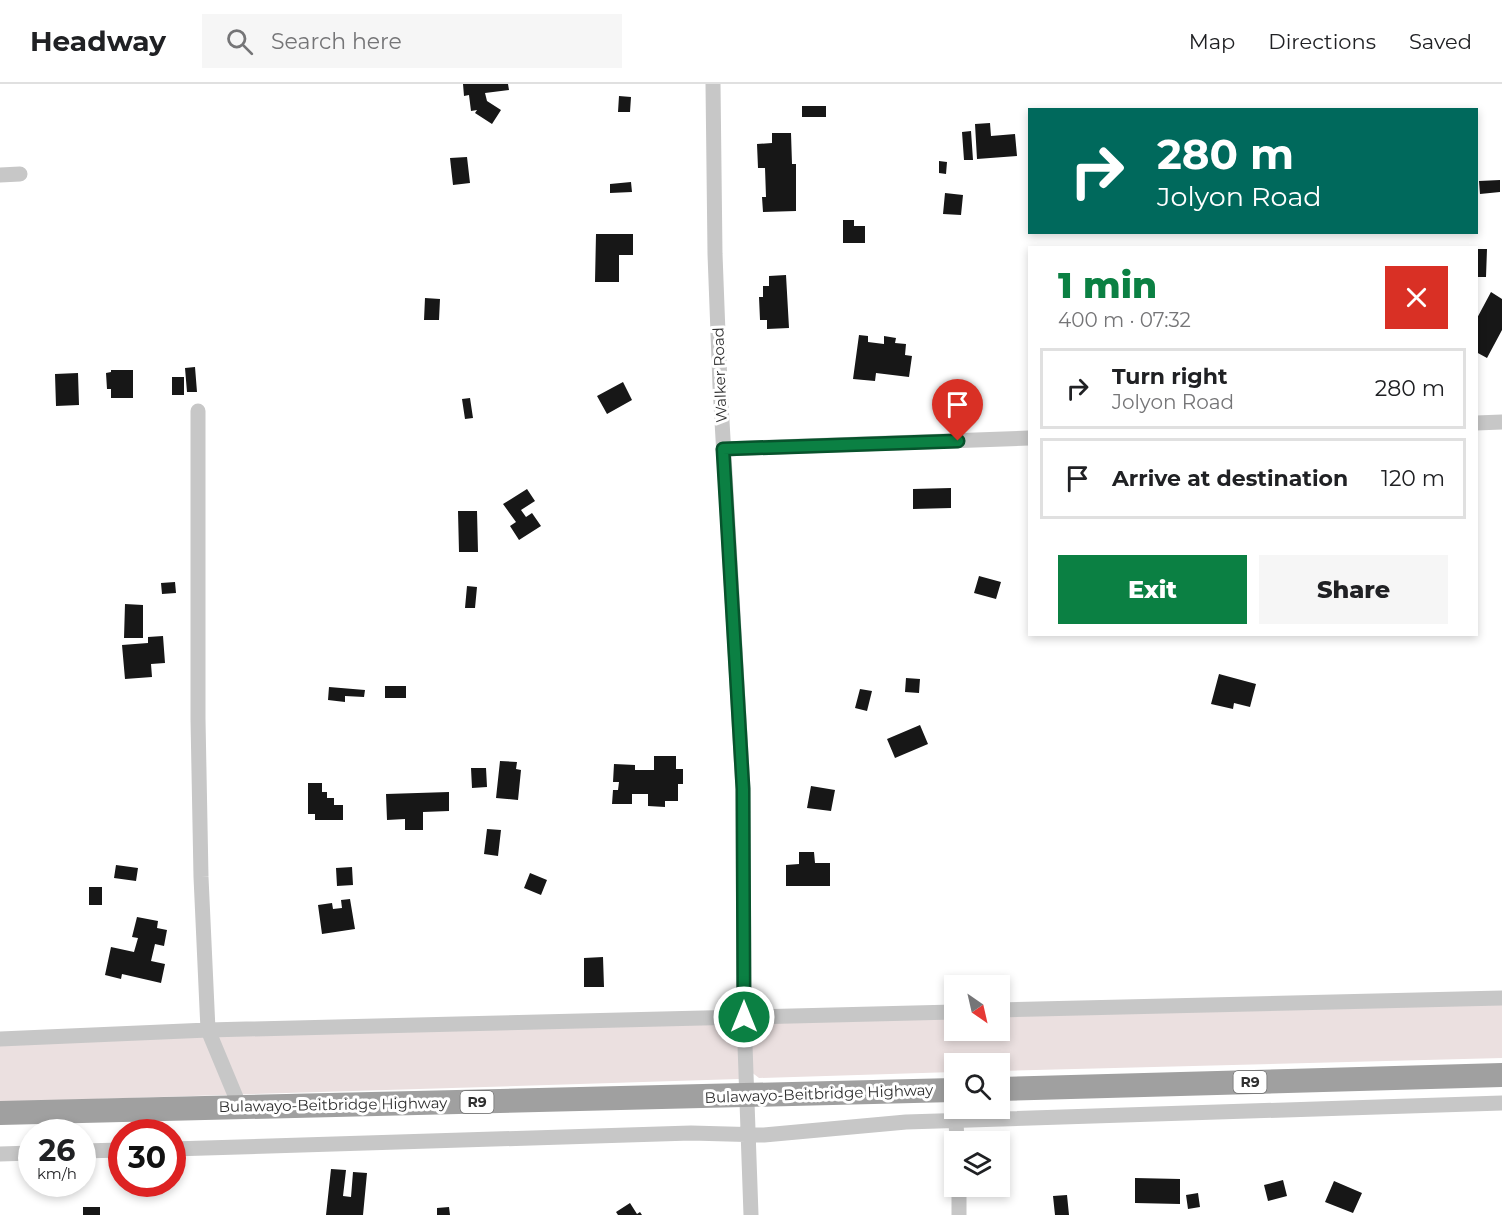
<!DOCTYPE html>
<meta charset="utf-8">
<style>
body{margin:0;font-family:Montserrat,sans-serif;background:#f6f6f6;color:#202124;height:100vh;display:flex;flex-direction:column;font-size:22px;white-space:nowrap}
*{box-sizing:border-box;margin:0}
p{font-size:20px;color:#757577}
.icon{flex:none;width:33px;height:33px;fill:none;stroke:currentColor;stroke-width:2;stroke-linecap:round;stroke-linejoin:round}
.map{position:relative;flex:1;overflow:hidden}
.panel{position:absolute;left:1028px;top:162px;width:450px;height:390px;display:flex;flex-direction:column;background:#fff;border-radius:0px;box-shadow:0 3px 9px #0003}
.panel>*{flex:none}
.banner{position:absolute;left:1028px;top:24px;width:450px;height:126px;border-radius:0px;box-shadow:0 3px 9px #0003;background:#00695c;color:#fff;overflow:hidden}
.needle{width:39px;rotate:146deg}
.controls{position:absolute;left:944px;top:891px;display:grid;gap:12px}
.controls a{display:grid;place-items:center;width:66px;height:66px;border-radius:0px;background:#fff;box-shadow:0 3px 9px #0003;font-size:30px}
.speed{position:absolute;left:18px;top:1035px;display:flex;gap:12px;font-size:30px;font-weight:700;text-align:center}
.speed>*{display:grid;place-content:center;width:78px;height:78px;border-radius:50%;background:#fff;box-shadow:0 3px 9px #0003;line-height:1}
.speed small{font-size:15px;font-weight:400}
.speed .limit{border:9px solid #d22;background:#fff;color:#111}
.pin{position:absolute;display:grid;place-items:center;width:51px;height:51px;color:#fff;margin:-62px -26px;border-radius:50% 50% 50% 0;rotate:-45deg;box-shadow:0 0 6px #0007}
.pin .icon{rotate:45deg}
.me{position:absolute;width:66px;margin:-33px;rotate:0deg;stroke-linejoin:round;filter:drop-shadow(0 0 4px #0008)}
.turn{display:flex;align-items:center;gap:21px;height:126px;padding:0 30px;font-size:27px}
.turn .icon{width:78px;height:78px;stroke-width:2.5}
.turn b{display:block;font-size:42px;line-height:51px}
.round{display:grid;place-items:center;flex:none;width:63px;height:63px;border-radius:0px;background:#f6f6f6}
.head{display:flex;align-items:center;justify-content:space-between;height:102px;padding:0 30px}
h1{font-size:36px;font-weight:800;line-height:45px;color:#0b8043}
.primary-button{display:flex;gap:12px;margin-top:auto;padding:12px 30px}
.primary-button a{flex:1;height:69px;border-radius:0px;background:#0b8043;color:#fff;font-size:24px;font-weight:800;line-height:69px;text-align:center}
.primary-button a+a{background:#f6f6f6;color:#202124}
ul{padding:0;list-style:none}
li{display:flex;align-items:center;gap:18px;height:81px;margin:0 12px 9px;padding:0 18px;border:3px solid #e0e0e0;border-radius:0px}
li div{flex:1}
li b{display:block;font-size:22px}
li em{font-style:normal}
header{display:flex;align-items:center;gap:36px;box-sizing:border-box;height:84px;padding:0 30px;background:#fff;border-bottom:2px solid #e0e0e0}
header strong{font-size:28px}
nav{display:flex;gap:33px;margin-inline-start:auto;font-size:21px}
.search{width:420px;height:54px;background:#f6f6f6;display:flex;align-items:center;gap:15px;box-sizing:border-box;padding:0 21px;border-radius:0px;color:#757577;font-size:22px}
.map>svg:first-child{display:block}
.green{fill:#ebe0e0}
.building{fill:#171717}
.lines{fill:none;stroke-linecap:round;stroke-linejoin:round}
.minor{stroke:#c7c7c7;stroke-width:15}
.trunk{stroke:#a0a0a0;stroke-width:24}
.route-casing{stroke:#07532c;stroke-width:15}
.route{stroke:#0b8043;stroke-width:10}
.labels{text-anchor:middle;stroke-width:6;stroke-linejoin:round;paint-order:stroke}
.shield{fill:#fff;stroke:#6e6e6e;stroke-width:1.5}
.shield-label{font-size:14px;font-weight:bold;fill:#303030}
.street-label{font-size:15px;fill:#303030;stroke:#fff}
</style>
<header>
<strong>Headway</strong>
<div class="search"><svg class="icon" aria-label="search" viewBox="0 0 24 24"><circle cx="10" cy="10" r="6"/><path d="M15 15l6 6"/></svg>Search here</div>
<nav><a>Map</a><a>Directions</a><a>Saved</a></nav>
</header>
<div class="map">
<svg width="1502" height="1131" viewBox="0 0 1502 1131">
<rect width="100%" height="100%" fill="#fff"/>
<path class="green" d="M 1502,917 L 1502,974 L 999,987 L 999,980 L 954,980 L 954,988 L 759,994 L 750,987 L 748,936 L 954,931 L 954,946 L 999,946 L 999,930 Z
M 733,938 L 738,944 L 739,995 L 0,1018 L 0,960 L 216,951 Z"/>
<path class="building" d="M 463,0 L 508,0 L 509,6 L 485,9 L 487,17 L 501,26 L 492,40 L 475,29 L 477,26 L 471,27 L 469,11 L 464,12 Z
M 619,12 L 631,13 L 630,28 L 618,28 Z
M 802,22 L 826,22 L 826,33 L 802,33 Z
M 990,39 L 991,52 L 1015,50 L 1017,72 L 977,75 L 975,40 Z
M 971,47 L 973,76 L 964,76 L 962,48 Z
M 772,49 L 791,49 L 792,80 L 796,80 L 796,127 L 763,128 L 762,113 L 766,113 L 765,84 L 758,84 L 757,60 L 772,59 Z
M 467,73 L 470,99 L 453,101 L 450,74 Z
M 939,77 L 947,78 L 946,90 L 939,89 Z
M 1500,96 L 1500,108 L 1480,110 L 1479,97 Z
M 631,98 L 632,108 L 610,109 L 610,100 Z
M 945,109 L 963,111 L 961,131 L 943,130 Z
M 843,136 L 854,136 L 854,142 L 865,142 L 865,159 L 843,159 Z
M 596,150 L 633,150 L 633,171 L 619,171 L 619,198 L 595,198 Z
M 1476,165 L 1487,165 L 1486,193 L 1476,193 Z
M 786,191 L 789,244 L 767,245 L 767,236 L 760,236 L 759,213 L 763,213 L 763,202 L 769,202 L 769,192 Z
M 1491,208 L 1502,215 L 1502,246 L 1487,274 L 1476,268 L 1476,236 Z
M 425,214 L 440,215 L 439,236 L 424,236 Z
M 859,251 L 868,252 L 868,258 L 884,260 L 884,252 L 896,254 L 895,259 L 906,260 L 905,271 L 912,272 L 909,293 L 876,289 L 875,297 L 853,295 Z
M 195,283 L 197,308 L 187,308 L 185,284 Z
M 111,286 L 133,286 L 133,314 L 111,314 L 111,305 L 107,305 L 106,289 L 111,288 Z
M 78,289 L 79,321 L 56,322 L 55,290 Z
M 172,293 L 184,293 L 184,311 L 172,311 Z
M 623,298 L 632,316 L 607,330 L 597,312 Z
M 470,314 L 473,334 L 465,335 L 462,315 Z
M 951,404 L 951,424 L 913,425 L 913,405 Z
M 527,405 L 535,417 L 521,426 L 526,433 L 532,429 L 541,442 L 519,456 L 510,442 L 516,438 L 503,420 Z
M 458,427 L 477,427 L 478,468 L 459,468 Z
M 979,492 L 1001,498 L 996,515 L 974,509 Z
M 175,498 L 176,509 L 162,510 L 161,499 Z
M 467,502 L 477,503 L 475,524 L 465,524 Z
M 125,520 L 143,521 L 143,554 L 124,554 Z
M 163,552 L 165,579 L 151,580 L 152,593 L 125,595 L 122,561 L 148,559 L 148,553 Z
M 1219,590 L 1256,600 L 1250,623 L 1234,619 L 1233,625 L 1211,620 Z
M 906,594 L 920,595 L 919,609 L 905,608 Z
M 385,602 L 406,602 L 406,614 L 385,614 Z
M 329,603 L 365,606 L 364,613 L 345,612 L 345,618 L 328,616 Z
M 860,605 L 872,607 L 867,627 L 855,624 Z
M 920,641 L 928,660 L 895,674 L 887,655 Z
M 654,672 L 676,672 L 676,685 L 683,685 L 683,700 L 678,700 L 678,717 L 665,717 L 665,723 L 648,722 L 648,710 L 632,710 L 632,720 L 612,720 L 613,706 L 618,706 L 619,698 L 613,698 L 614,680 L 635,681 L 635,686 L 654,686 Z
M 500,677 L 517,678 L 516,685 L 521,686 L 518,716 L 496,714 Z
M 471,684 L 486,684 L 487,703 L 472,704 Z
M 308,699 L 322,699 L 322,708 L 327,708 L 327,714 L 334,714 L 334,721 L 343,721 L 343,736 L 315,736 L 315,730 L 308,730 Z
M 811,702 L 835,706 L 831,727 L 807,724 Z
M 449,708 L 449,727 L 423,728 L 423,746 L 405,746 L 405,735 L 387,736 L 386,710 Z
M 487,745 L 501,746 L 498,772 L 484,770 Z
M 799,768 L 814,768 L 815,779 L 830,779 L 830,802 L 786,802 L 786,781 L 799,780 Z
M 116,781 L 138,784 L 136,797 L 114,794 Z
M 352,783 L 353,801 L 337,802 L 336,784 Z
M 530,789 L 547,796 L 541,811 L 524,804 Z
M 89,803 L 102,803 L 102,821 L 89,821 Z
M 350,815 L 355,845 L 322,850 L 318,821 L 332,819 L 333,825 L 342,824 L 341,816 Z
M 137,833 L 158,837 L 157,844 L 167,846 L 164,862 L 155,860 L 151,877 L 165,880 L 161,899 L 122,890 L 121,895 L 105,891 L 111,863 L 134,868 L 138,854 L 132,853 Z
M 603,873 L 604,903 L 584,903 L 584,874 Z
M 331,1085 L 346,1086 L 343,1112 L 351,1113 L 353,1088 L 367,1089 L 363,1131 L 326,1131 Z
M 1135,1094 L 1180,1095 L 1180,1120 L 1135,1119 Z
M 1283,1096 L 1287,1112 L 1268,1117 L 1264,1101 Z
M 1334,1097 L 1362,1109 L 1353,1129 L 1325,1118 Z
M 1198,1109 L 1200,1123 L 1188,1125 L 1186,1111 Z
M 1067,1111 L 1069,1131 L 1055,1131 L 1053,1112 Z
M 630,1119 L 637,1130 L 640,1128 L 642,1131 L 618,1131 L 616,1128 Z
M 83,1123 L 100,1123 L 100,1131 L 83,1131 Z
M 449,1123 L 450,1131 L 437,1131 L 437,1124 Z"/>
<g class="lines">
<path class="minor" d="M 713,0 L 715,170 L 720,302 L 743,705 L 744,933 L 751,1131
M 0,91 L 20,90
M 198,327 L 198,635 L 201,793 L 208,946 L 240,1023
M 1476,339 L 1502,338
M 723,365 L 1029,354
M 999,926 L 1502,914
M 0,955 L 208,946 L 954,928
M 956,1037 L 957,1058
M 172,1065 L 691,1049 L 764,1051 L 906,1038 L 1502,1019
M 82,1067 L 122,1066
M 0,1070 L 32,1069
M 959,1102 L 959,1131"/>
<path class="trunk" d="M 999,1005 L 1502,991
M 0,1029 L 954,1006"/>
</g>
<g class="lines">
<defs>
<path id="route" d="M 744,933 L 743,705 L 723,365 L 958,357"/>
</defs>
<use href="#route" class="route-casing"/>
<use href="#route" class="route"/>
</g>
<g class="labels">
<g class="shield">
<rect x="1233.5" y="987" width="33" height="22" rx="4.5"/>
<rect x="460.5" y="1007" width="33" height="22" rx="4.5"/>
</g>
<g class="shield-label">
<text x="1250" y="1003">R9</text>
<text x="477" y="1023">R9</text>
</g>
<g class="street-label">
<text transform="translate(720 291) rotate(-92)" y="5">Walker Road</text>
<text transform="translate(819 1010) rotate(-2)" y="5">Bulawayo-Beitbridge Highway</text>
<text transform="translate(333 1021) rotate(-1)" y="5">Bulawayo-Beitbridge Highway</text>
</g>
</g>
</svg>
<div class="controls">
<a><svg class="needle" viewBox="-14 -14 28 28"><path d="M0-13l5 13h-10z" fill="#e53935"/><path d="M0 13l5-13h-10z" fill="#757577"/></svg></a>
<a><svg class="icon" aria-label="search" viewBox="0 0 24 24"><circle cx="10" cy="10" r="6"/><path d="M15 15l6 6"/></svg></a>
<a><svg class="icon" aria-label="layers" viewBox="0 0 24 24"><path d="M12 4l9 5-9 5-9-5zM3 14l9 5 9-5"/></svg></a>
</div>
<div class="speed"><div>26<small>km/h</small></div><div class="limit">30</div></div>
<div class="pin" style="left:958px;top:357px;background:#d93025"><svg class="icon" aria-label="arrive" viewBox="0 0 24 24"><path d="M6 21V4h12l-3 4 3 4H6"/></svg></div>
<svg class="me" style="left:744px;top:933px" viewBox="-20 -20 40 40"><circle r="17" fill="#0b8043" stroke="#fff" stroke-width="3"/><path d="M0-11L8 9 0 5-8 9z" fill="#fff"/></svg>
<div class="banner">
<div class="turn"><svg class="icon" aria-label="right" viewBox="0 0 24 24"><path d="M7 20v-9h11M14 6l5 5-5 5"/></svg><div><b>280 m</b>Jolyon Road</div></div>
</div>
<section class="panel">
<div class="head"><div><h1>1 min</h1><p>400 m · 07:32</p></div><a class="round" style="background:#d93025;color:#fff"><svg class="icon" aria-label="close" viewBox="0 0 24 24"><path d="M6 6l12 12M18 6L6 18"/></svg></a></div>
<ul>
<li><svg class="icon" aria-label="right" viewBox="0 0 24 24"><path d="M7 20v-9h11M14 6l5 5-5 5"/></svg><div><b>Turn right</b><p>Jolyon Road</p></div><em>280 m</em></li>
<li><svg class="icon" aria-label="arrive" viewBox="0 0 24 24"><path d="M6 21V4h12l-3 4 3 4H6"/></svg><div><b>Arrive at destination</b></div><em>120 m</em></li>
</ul>
<div class="primary-button"><a>Exit</a><a>Share</a></div>
</section>
</div>
